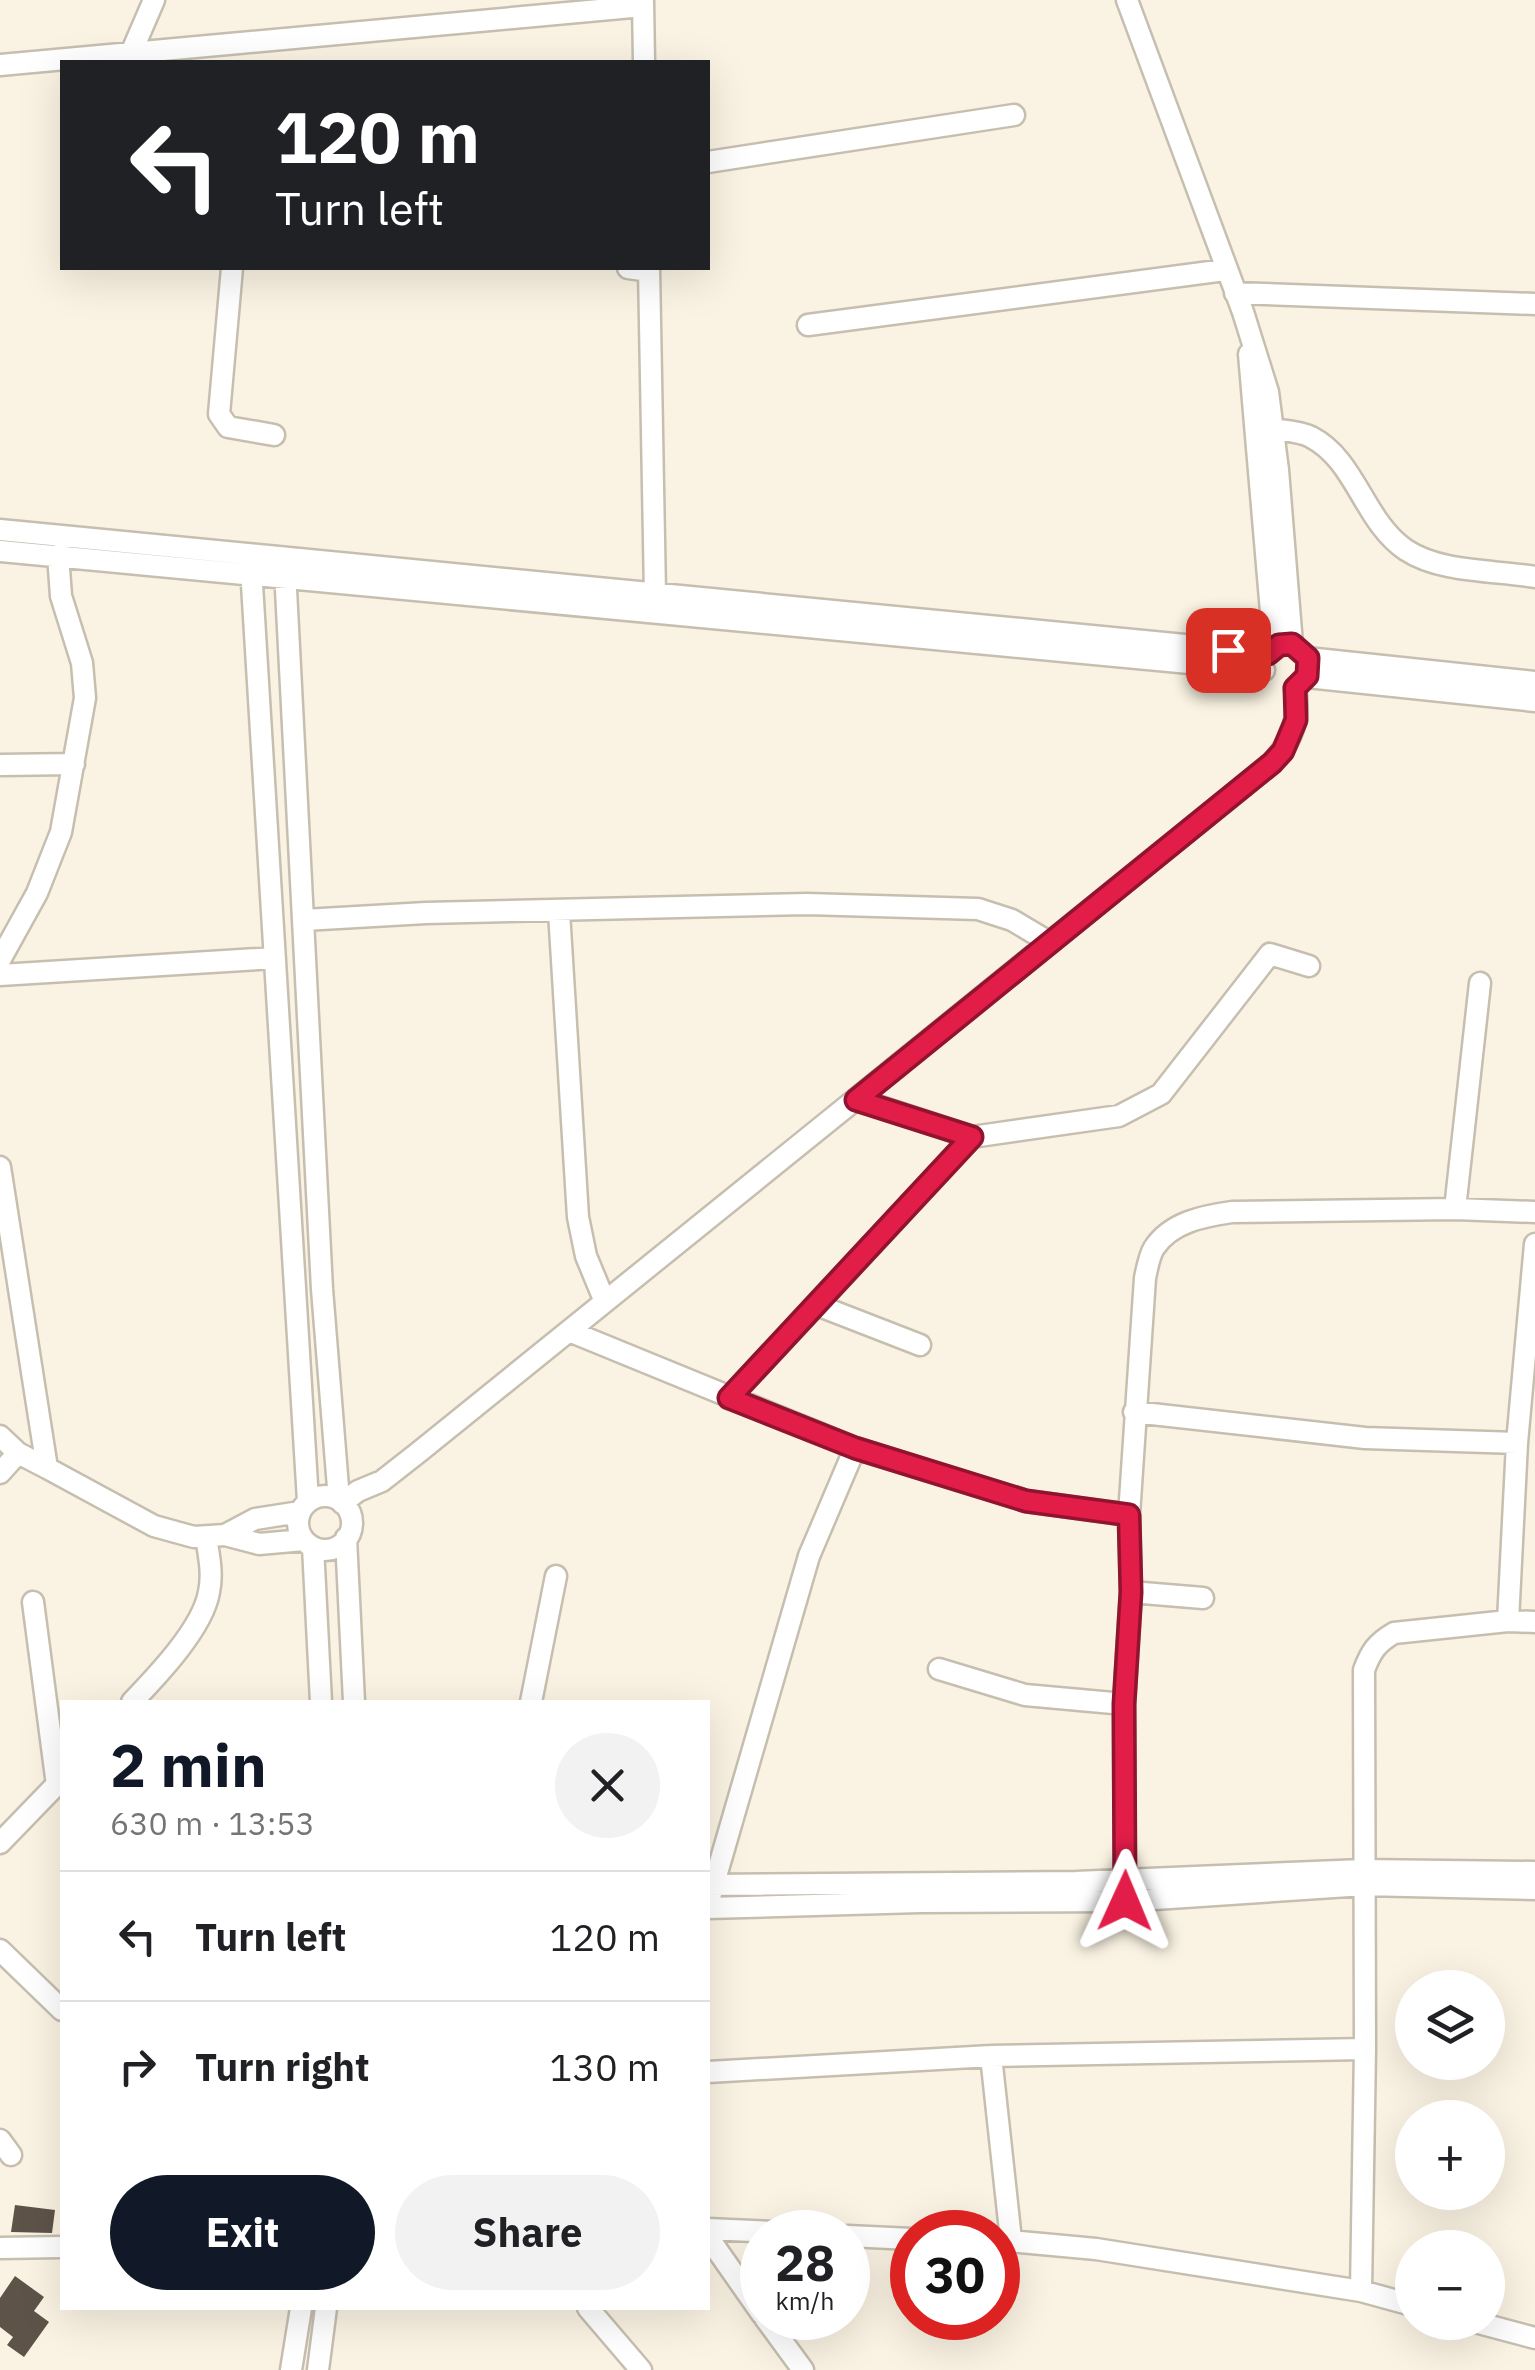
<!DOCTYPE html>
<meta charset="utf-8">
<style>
body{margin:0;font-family:"IBM Plex Sans",sans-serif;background:#f2f2f2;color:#202124;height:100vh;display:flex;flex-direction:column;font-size:38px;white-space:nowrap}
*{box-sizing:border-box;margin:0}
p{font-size:32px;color:#757577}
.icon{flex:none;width:55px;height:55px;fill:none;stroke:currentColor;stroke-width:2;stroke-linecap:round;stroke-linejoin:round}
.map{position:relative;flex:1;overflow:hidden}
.side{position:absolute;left:60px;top:1700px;width:650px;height:610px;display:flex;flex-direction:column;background:#fff;border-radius:0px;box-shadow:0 10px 40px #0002}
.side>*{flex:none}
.top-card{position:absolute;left:60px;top:60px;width:650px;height:210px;border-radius:0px;box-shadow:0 10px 40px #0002;background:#202124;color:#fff;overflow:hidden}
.tools{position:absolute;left:1395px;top:1970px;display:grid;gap:20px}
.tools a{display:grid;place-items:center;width:110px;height:110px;border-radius:50%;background:#fff;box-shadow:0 10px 40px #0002;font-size:50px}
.speed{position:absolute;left:740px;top:2210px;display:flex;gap:20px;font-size:50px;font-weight:700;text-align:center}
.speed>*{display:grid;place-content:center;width:130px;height:130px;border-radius:50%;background:#fff;box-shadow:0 10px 40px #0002;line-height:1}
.speed small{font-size:25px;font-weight:400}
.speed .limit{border:15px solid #d22;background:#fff;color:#111}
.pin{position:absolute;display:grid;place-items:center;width:85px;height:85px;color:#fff;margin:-42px;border-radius:20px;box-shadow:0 5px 15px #0006}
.me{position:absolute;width:110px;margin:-55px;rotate:1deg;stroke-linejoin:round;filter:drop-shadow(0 0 8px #0008)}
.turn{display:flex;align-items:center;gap:35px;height:210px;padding:0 50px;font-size:45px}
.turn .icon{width:130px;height:130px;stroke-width:2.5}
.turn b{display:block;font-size:70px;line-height:85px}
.round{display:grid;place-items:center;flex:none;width:105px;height:105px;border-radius:52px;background:#f2f2f2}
.summary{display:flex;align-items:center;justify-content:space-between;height:170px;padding:0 50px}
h1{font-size:60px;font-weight:700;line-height:75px;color:#111827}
.action{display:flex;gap:20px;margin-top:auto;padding:20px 50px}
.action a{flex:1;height:115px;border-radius:60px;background:#111827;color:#fff;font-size:40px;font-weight:700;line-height:115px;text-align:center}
.action a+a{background:#f2f2f2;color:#202124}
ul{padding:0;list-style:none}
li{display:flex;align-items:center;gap:30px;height:130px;padding:0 50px;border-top:2px solid #e0e0e0}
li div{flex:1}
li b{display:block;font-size:38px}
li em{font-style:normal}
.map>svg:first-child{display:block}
.building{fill:#5e5348}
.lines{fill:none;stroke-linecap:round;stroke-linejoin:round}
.minor-casing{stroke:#c6bfb0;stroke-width:25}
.minor{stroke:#fff;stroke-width:20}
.route-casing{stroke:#92132f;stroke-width:25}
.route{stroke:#e11d48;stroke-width:18}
</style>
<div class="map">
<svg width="1535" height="2370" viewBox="0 0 1535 2370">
<rect width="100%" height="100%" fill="#faf3e3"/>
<path class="building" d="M 15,2205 L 55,2210 L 52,2233 L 11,2232 Z
M 15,2276 L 44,2297 L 34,2311 L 49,2322 L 24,2357 L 7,2345 L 13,2337 L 0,2327 L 0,2298 Z"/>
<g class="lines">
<defs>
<path id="minor" d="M 643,0 L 644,62
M 1127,0 L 1243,312 L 1268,392 L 1278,470 L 1292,644
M 132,51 L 154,0
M 0,65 L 643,6
M 708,162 L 1014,115
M 232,268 L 219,414 L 228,427 L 274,435
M 628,268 L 649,271
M 649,268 L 655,594
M 1235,293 L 1535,304
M 808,325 L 1225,270
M 1249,354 L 1274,647
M 1273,429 C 1285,431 1300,431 1311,437 C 1356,460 1364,522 1406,550 C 1441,573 1494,570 1535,577
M 0,530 L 1267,653
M 0,551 L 1264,670
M 251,568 L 308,1501
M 285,570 L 322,1289 L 339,1500
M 1307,658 L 1535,682
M 1307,677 L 1535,701
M 0,765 L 74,764
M 559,912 L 578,1217 L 586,1256 L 605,1302
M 304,920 L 426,913 L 807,904 L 978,909 L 1012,920 L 1049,942
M 0,960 L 37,893 L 61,832 L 85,698 L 82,663 L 61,596 L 58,555
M 0,975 L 274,958
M 856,1099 L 972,1137 L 1119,1116 L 1161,1094 L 1270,954 L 1309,966
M 0,1167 L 47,1468 L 154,1526 L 194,1537 L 225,1535 L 259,1544 L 304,1540
M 1455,1209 L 1480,983
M 817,1305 L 920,1345
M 569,1331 L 855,1448 L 1026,1501 L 1129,1515
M 729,1398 L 972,1137
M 1134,1412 L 1365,1438 L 1517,1443
M 0,1436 L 18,1453 L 47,1468
M 0,1473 L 18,1453
M298 1523a27 27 0 1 1 54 0a27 27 0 1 1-54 0Z
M 342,1503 L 358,1491 L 382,1481 L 419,1452 L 1272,763 C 1293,740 1300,718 1295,688
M 225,1535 L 255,1519 L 300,1512
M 346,1538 L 354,1702
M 313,1547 L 321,1702
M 1131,1592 L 1203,1598
M 33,1602 L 57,1785
M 1508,1621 L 1517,1443 L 1535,1244
M 939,1669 L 1025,1695 L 1124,1704
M 132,1702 C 157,1676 203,1628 209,1592 C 213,1574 209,1556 206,1537
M 531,1702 L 556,1576
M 0,1843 L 62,1779
M 708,1885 L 1076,1882 L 1362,1870 L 1535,1872
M 710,1897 L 809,1556 L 855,1448
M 1125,1901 L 1124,1704 L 1131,1592 L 1129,1515 L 1145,1278 C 1147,1269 1149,1256 1154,1248 C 1171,1222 1204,1216 1232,1212 L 1455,1209 L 1535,1212
M 708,1908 L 920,1902 L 1125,1901 L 1364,1885 L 1535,1889
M 0,1950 L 62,2010
M 991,2056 L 1011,2240
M 708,2072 L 991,2056 L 1365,2049
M 0,2140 L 11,2155
M 708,2229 L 774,2232
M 848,2236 L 912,2239
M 708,2237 L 762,2314
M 998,2240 L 1096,2249 L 1361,2291 L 1412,2305
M 0,2248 L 62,2247
M 1361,2291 L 1365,2049 L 1364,1670 C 1371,1651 1377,1643 1394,1633 L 1508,1621 L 1535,1622
M 588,2308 L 641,2370
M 765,2318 L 803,2370
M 1475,2322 L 1535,2338
M 291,2370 L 301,2308
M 318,2370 L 326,2308"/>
</defs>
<use href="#minor" class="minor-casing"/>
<use href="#minor" class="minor"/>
</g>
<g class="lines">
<defs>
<path id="route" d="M 1125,1901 L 1124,1704 L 1131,1592 L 1129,1515 L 1026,1501 L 855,1448 L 729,1398 L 972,1137 L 856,1100 L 1272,763 L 1283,751 L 1296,720 L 1295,688 L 1307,676 L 1308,658 L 1292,644 L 1279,645 L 1268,654 L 1228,650"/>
</defs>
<use href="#route" class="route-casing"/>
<use href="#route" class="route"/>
</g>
</svg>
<div class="tools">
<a><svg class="icon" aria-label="layers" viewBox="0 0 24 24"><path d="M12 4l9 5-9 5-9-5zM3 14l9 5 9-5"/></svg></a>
<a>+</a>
<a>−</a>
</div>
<div class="speed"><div>28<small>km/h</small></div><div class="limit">30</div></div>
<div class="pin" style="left:1228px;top:650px;background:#d93025"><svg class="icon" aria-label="arrive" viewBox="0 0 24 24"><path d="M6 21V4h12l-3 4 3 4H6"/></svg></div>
<svg class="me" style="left:1125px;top:1901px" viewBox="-20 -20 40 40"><path d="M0-17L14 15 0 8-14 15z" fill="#e11d48" stroke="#fff" stroke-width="4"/></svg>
<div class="top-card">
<div class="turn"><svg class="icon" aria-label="left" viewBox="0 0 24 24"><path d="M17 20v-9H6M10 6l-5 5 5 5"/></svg><div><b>120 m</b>Turn left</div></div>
</div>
<section class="side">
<div class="summary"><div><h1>2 min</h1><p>630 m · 13:53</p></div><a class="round"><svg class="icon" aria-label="close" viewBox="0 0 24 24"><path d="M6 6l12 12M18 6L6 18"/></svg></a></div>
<ul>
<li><svg class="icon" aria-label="left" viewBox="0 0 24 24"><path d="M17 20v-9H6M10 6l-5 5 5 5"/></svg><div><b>Turn left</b></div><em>120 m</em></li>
<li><svg class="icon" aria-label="right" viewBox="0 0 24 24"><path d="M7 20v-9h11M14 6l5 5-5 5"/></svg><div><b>Turn right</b></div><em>130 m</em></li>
</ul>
<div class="action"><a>Exit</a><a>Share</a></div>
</section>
</div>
